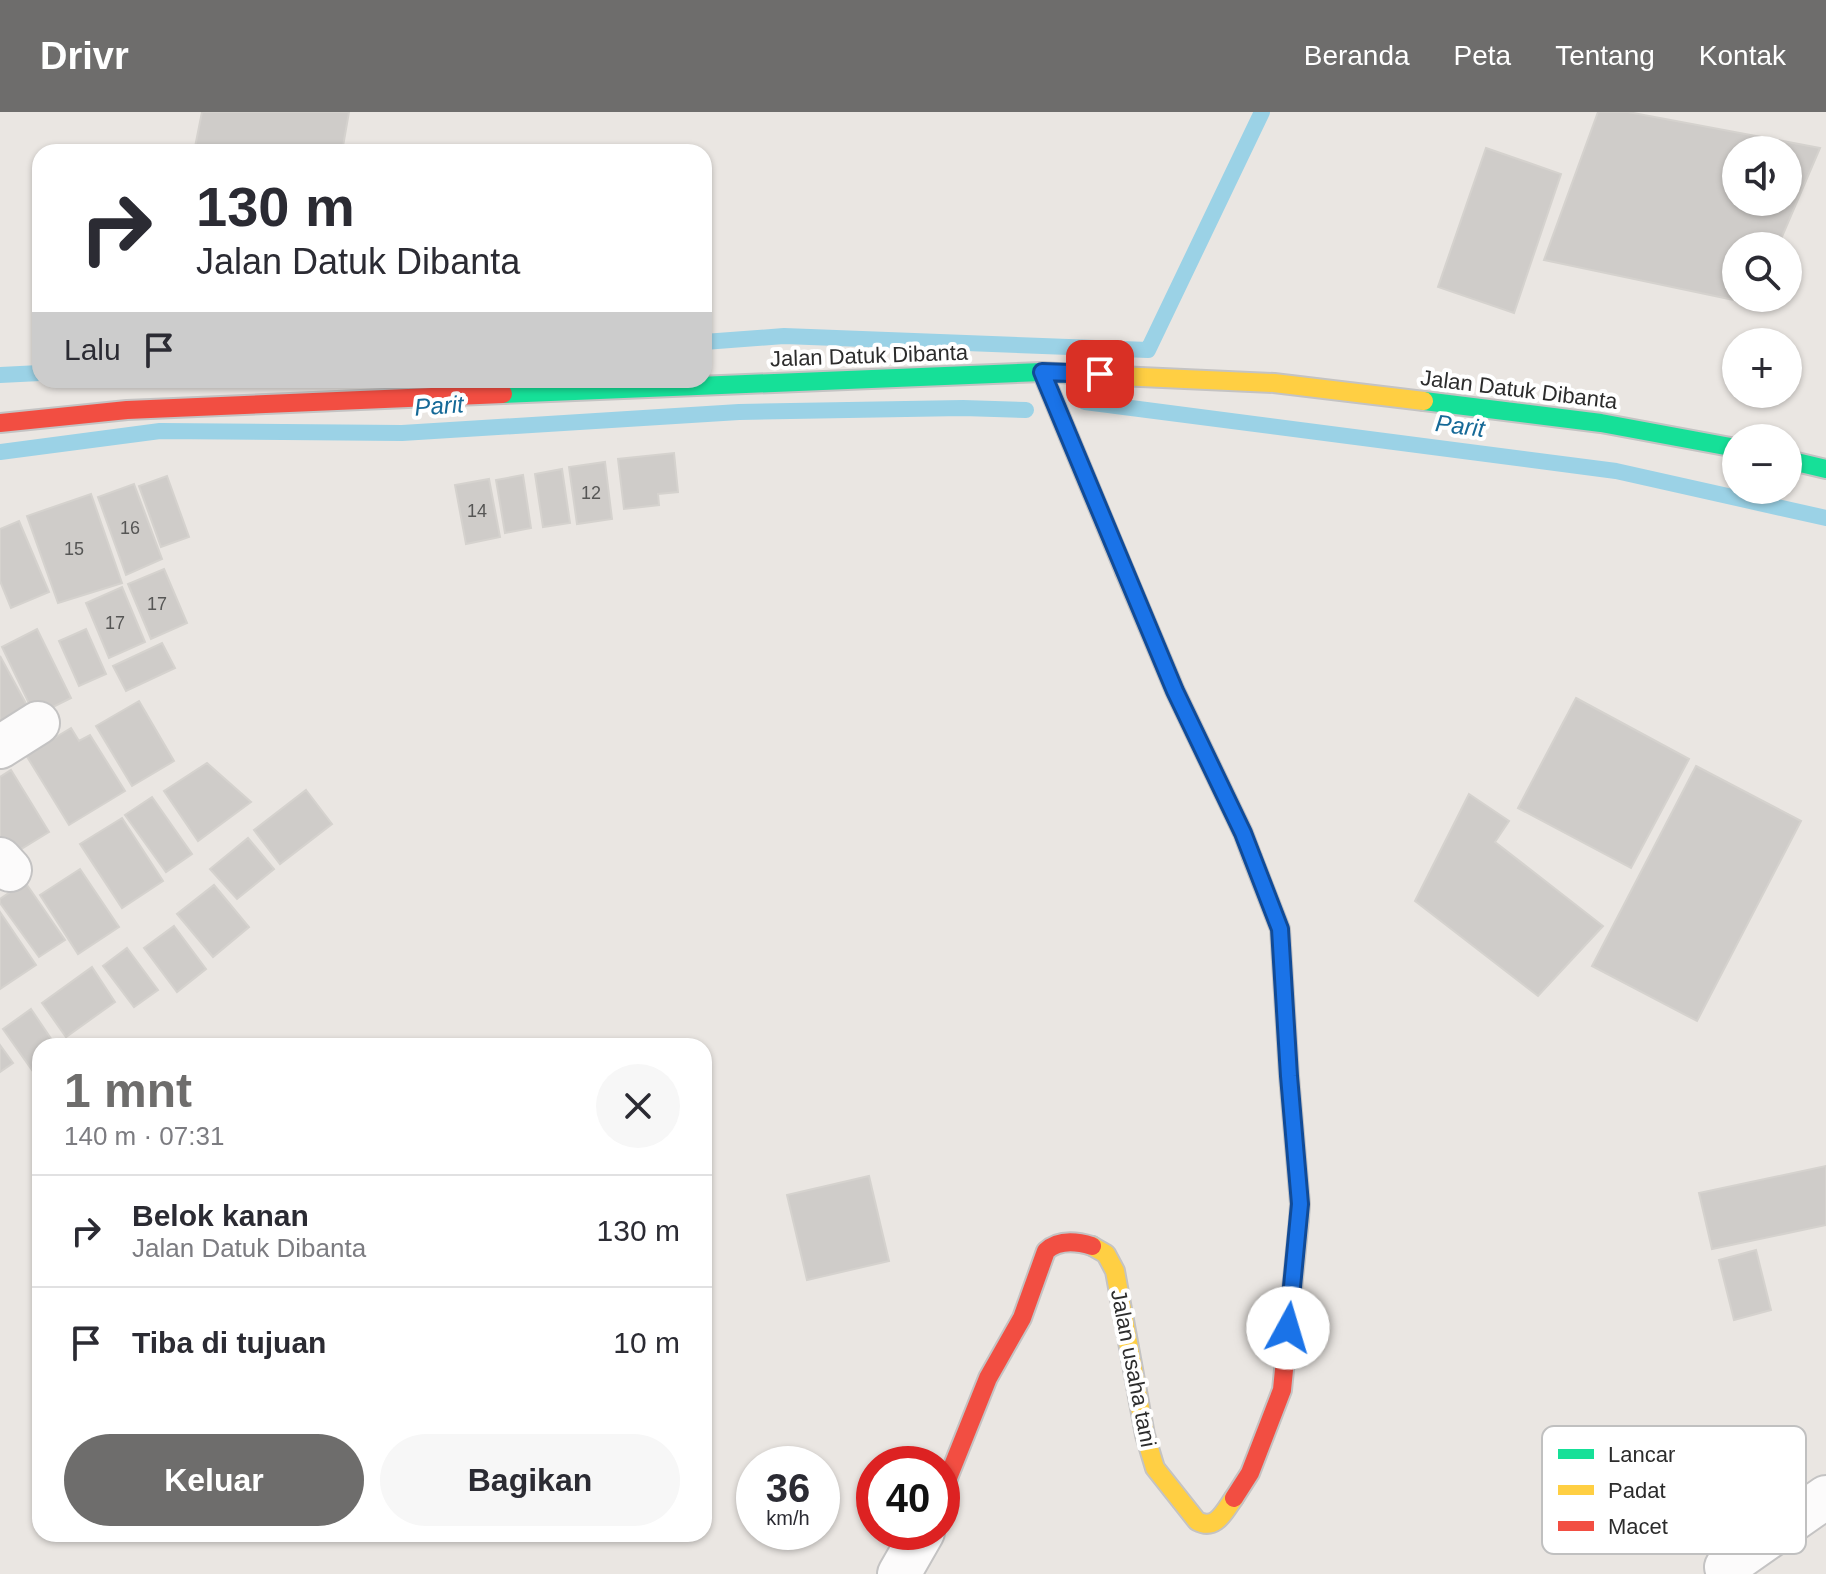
<!DOCTYPE html>
<html lang="id">
<meta charset="utf-8">
<style>
body{margin:0;font-family:Helvetica,sans-serif;background:#f7f7f7;color:#2b2b33;height:100vh;display:flex;flex-direction:column;font-size:30px;white-space:nowrap}
*{box-sizing:border-box;margin:0}
p{font-size:26px;color:#7c7c81}
.icon{flex:none;width:44px;height:44px;fill:none;stroke:currentColor;stroke-width:2;stroke-linecap:round;stroke-linejoin:round}
.map{position:relative;flex:1;overflow:hidden}
.panel{position:absolute;left:32px;top:926px;width:680px;height:504px;display:flex;flex-direction:column;background:#fff;border-radius:24px;box-shadow:0 2px 6px #0004}
.panel>*{flex:none}
.guide{position:absolute;left:32px;top:32px;width:680px;height:244px;border-radius:24px;box-shadow:0 2px 6px #0004;background:#fff;color:#2b2b33;overflow:hidden}
.controls{position:absolute;left:1722px;top:24px;display:grid;gap:16px}
.controls a{display:grid;place-items:center;width:80px;height:80px;border-radius:50%;background:#fff;box-shadow:0 2px 6px #0004;font-size:40px}
.speed{position:absolute;left:736px;top:1334px;display:flex;gap:16px;font-size:40px;font-weight:700;text-align:center}
.speed>*{display:grid;place-content:center;width:104px;height:104px;border-radius:50%;background:#fff;box-shadow:0 2px 6px #0004;line-height:1}
.speed small{font-size:20px;font-weight:400}
.speed .limit{border:12px solid #d22;background:#fff;color:#111}
.pin{position:absolute;display:grid;place-items:center;width:68px;height:68px;color:#fff;margin:-34px;border-radius:16px;box-shadow:0 4px 12px #0006}
.me{position:absolute;width:88px;margin:-44px;rotate:6deg;stroke-linejoin:round;filter:drop-shadow(0 0 6px #0008)}
.turn{display:flex;align-items:center;gap:28px;height:168px;padding:0 32px;font-size:36px}
.turn .icon{width:104px;height:104px;stroke-width:2.5}
.turn b{display:block;font-size:56px;line-height:68px}
.then{display:flex;align-items:center;height:76px;padding:0 32px;background:#0003;gap:16px;font-size:30px}
.round{display:grid;place-items:center;flex:none;width:84px;height:84px;border-radius:42px;background:#f7f7f7}
.head{display:flex;align-items:center;justify-content:space-between;height:136px;padding:0 32px}
h1{font-size:48px;font-weight:700;line-height:60px;color:#6e6d6c}
.primary-button{display:flex;gap:16px;margin-top:auto;padding:16px 32px}
.primary-button a{flex:1;height:92px;border-radius:48px;background:#6e6d6c;color:#fff;font-size:32px;font-weight:700;line-height:92px;text-align:center}
.primary-button a+a{background:#f7f7f7;color:#2b2b33}
ul{padding:0;list-style:none}
li{display:flex;align-items:center;gap:24px;height:112px;padding:0 32px;border-top:2px solid #e1e1e2}
li div{flex:1}
li b{display:block;font-size:30px}
li em{font-style:normal}
header{display:flex;align-items:center;gap:48px;box-sizing:border-box;height:112px;padding:0 40px;background:#6e6d6c;color:#fff}
header strong{font-size:38px}
nav{display:flex;gap:44px;margin-inline-start:auto;font-size:28px}
.map>svg:first-child{display:block}
.lines{fill:none;stroke-linecap:round;stroke-linejoin:round}
.stream{stroke:#9bd2e6;stroke-width:16}
.building{fill:#cfccc9;stroke:#d5d2ce;stroke-width:2;fill-rule:evenodd}
.street-casing{stroke:#c4c3c3;stroke-width:46}
.fast-casing{stroke:#c4c3c3;stroke-width:22}
.slow-casing{stroke:#c4c3c3;stroke-width:22}
.jam-casing{stroke:#c4c3c3;stroke-width:22}
.street{stroke:#fcfbfb;stroke-width:42}
.fast{stroke:#16e098;stroke-width:18}
.slow{stroke:#ffcf43;stroke-width:18}
.jam{stroke:#f24e42;stroke-width:18}
.route-casing{stroke:#114b97;stroke-width:20}
.route{stroke:#1a73e8;stroke-width:14}
.labels{text-anchor:middle;stroke-width:8;stroke-linejoin:round;paint-order:stroke}
.number-label{font-size:18px;fill:#565655}
.street-label{font-size:22px;fill:#2c2c2c;stroke:#fff}
.water-label{font-size:24px;font-style:italic;fill:#156997;stroke:#fff}
.key{fill:#fff;stroke:#c0c0c0;stroke-width:2}
.key-label{font-size:22px;fill:#2c2c2c}
</style>
<header>
<strong>Drivr</strong>
<nav><a>Beranda</a><a>Peta</a><a>Tentang</a><a>Kontak</a></nav>
</header>
<div class="map">
<svg width="1826" height="1462" viewBox="0 0 1826 1462">
<rect width="100%" height="100%" fill="#eae6e2"/>
<g class="lines">
<path class="stream" d="M 704,230 L 784,224 L 1148,238 L 1262,0
M 0,263 L 40,261
M 1085,290 L 1616,359 L 1826,406
M 0,340 L 160,319 L 402,321 L 739,300 L 963,296 L 1026,298"/>
</g>
<path class="building" d="M 202,0 L 349,0 L 342,40 L 194,40 Z
M 1598,0 L 1628,0 L 1820,36 L 1778,134 L 1736,134 L 1736,186 L 1755,186 L 1753,192 L 1544,148 ZM 1736,38 L 1788,38 L 1788,90 L 1736,90 Z
M 1486,36 L 1561,62 L 1514,201 L 1438,175 Z
M 674,341 L 678,380 L 658,382 L 659,393 L 624,397 L 618,347 Z
M 605,350 L 612,407 L 577,412 L 569,355 Z
M 562,357 L 570,411 L 543,415 L 535,362 Z
M 523,363 L 531,416 L 505,421 L 496,368 Z
M 167,364 L 189,425 L 161,435 L 139,374 Z
M 489,367 L 500,425 L 466,432 L 455,373 Z
M 134,372 L 162,447 L 126,463 L 98,385 Z
M 91,382 L 122,471 L 58,491 L 27,404 Z
M 19,409 L 49,480 L 11,496 L 0,469 L 0,417 Z
M 164,457 L 187,511 L 151,527 L 128,472 Z
M 122,475 L 145,530 L 109,546 L 86,491 Z
M 37,517 L 71,586 L 35,604 L 2,535 Z
M 86,517 L 106,562 L 79,574 L 59,529 Z
M 162,531 L 175,556 L 126,579 L 113,554 Z
M 0,544 L 29,597 L 0,612 Z
M 1576,586 L 1689,647 L 1631,756 L 1518,696 Z
M 139,589 L 174,649 L 132,674 L 96,614 Z
M 71,616 L 79,629 L 90,623 L 125,679 L 69,713 L 26,643 Z
M 207,651 L 251,690 L 198,729 L 164,679 Z
M 1696,654 L 1801,709 L 1697,909 L 1592,854 Z
M 11,658 L 49,720 L 0,750 L 0,665 Z
M 306,678 L 332,712 L 280,752 L 254,718 Z
M 1469,682 L 1509,709 L 1495,730 L 1603,814 L 1538,884 L 1415,789 Z
M 152,685 L 192,742 L 166,760 L 125,703 Z
M 122,706 L 163,769 L 122,796 L 80,732 Z
M 248,726 L 274,757 L 237,787 L 210,757 Z
M 80,757 L 119,815 L 78,842 L 40,783 Z
M 25,770 L 65,828 L 39,845 L 0,791 L 0,787 Z
M 214,773 L 249,815 L 213,845 L 177,802 Z
M 0,800 L 36,853 L 0,877 Z
M 174,814 L 206,857 L 177,880 L 144,836 Z
M 127,836 L 158,878 L 134,895 L 103,854 Z
M 92,855 L 115,890 L 66,925 L 42,891 Z
M 31,897 L 56,934 L 40,934 L 40,952 L 32,958 L 3,917 Z
M 0,933 L 13,951 L 0,960 Z
M 1826,1054 L 1826,1113 L 1712,1137 L 1699,1081 Z
M 869,1064 L 889,1149 L 807,1168 L 787,1083 Z
M 1756,1138 L 1771,1198 L 1734,1208 L 1719,1148 Z"/>
<g class="lines">
<defs>
<path id="street" d="M 0,635 L 38,611
M 0,747 L 10,758
M 1726,1455 L 1826,1385
M 899,1462 L 923,1420"/>
<path id="fast" d="M 503,282 L 1042,260 L 1075,262
M 1424,289 L 1601,311 L 1736,336
M 1788,348 L 1826,357
M 1252,745 L 1280,817 L 1289,964 L 1300,1092 L 1299,1107"/>
<path id="slow" d="M 1075,262 L 1274,271 L 1424,289
M 1125,460 L 1175,579 L 1243,721 L 1252,745
M 1092,1134 L 1106,1142 L 1115,1159 L 1145,1323 L 1155,1356 L 1197,1409 C 1216,1419 1224,1400 1234,1386"/>
<path id="jam" d="M 1042,260 L 1125,460
M 0,311 L 127,298 L 503,282
M 942,1381 L 988,1266 L 1022,1206 L 1046,1139 C 1059,1127 1076,1129 1092,1134
M 1234,1386 L 1250,1361 L 1282,1278 L 1299,1107"/>
</defs>
<use href="#street" class="street-casing"/>
<use href="#fast" class="fast-casing"/>
<use href="#slow" class="slow-casing"/>
<use href="#jam" class="jam-casing"/>
<use href="#street" class="street"/>
<use href="#fast" class="fast"/>
<use href="#slow" class="slow"/>
<use href="#jam" class="jam"/>
</g>
<g class="lines">
<defs>
<path id="route" d="M 1100,262 L 1042,260 L 1175,579 L 1243,721 L 1280,817 L 1289,964 L 1300,1092 L 1288,1216"/>
</defs>
<use href="#route" class="route-casing"/>
<use href="#route" class="route"/>
</g>
<g class="labels">
<g class="number-label">
<text x="591" y="387">12</text>
<text x="477" y="405">14</text>
<text x="130" y="422">16</text>
<text x="74" y="443">15</text>
<text x="157" y="498">17</text>
<text x="115" y="517">17</text>
</g>
<g class="street-label">
<text transform="translate(869 243) rotate(-2)" y="8">Jalan Datuk Dibanta</text>
<text transform="translate(1519 277) rotate(7)" y="8">Jalan Datuk Dibanta</text>
<text transform="translate(1134 1256) rotate(79)" y="8">Jalan usaha tani</text>
</g>
<g class="water-label">
<text transform="translate(439 294) rotate(-4)" y="8">Parit</text>
<text transform="translate(1460 314) rotate(7)" y="8">Parit</text>
</g>
</g>
<rect x="1542" y="1314" width="264" height="128" rx="12" class="key"/>
<rect x="1558" y="1337" width="36" height="10" fill="#16e098"/>
<rect x="1558" y="1373" width="36" height="10" fill="#ffcf43"/>
<rect x="1558" y="1409" width="36" height="10" fill="#f24e42"/>
<g class="key-label">
<text x="1608" y="1350">Lancar</text>
<text x="1608" y="1386">Padat</text>
<text x="1608" y="1422">Macet</text>
</g>
</svg>
<div class="controls">
<a><svg class="icon" aria-label="sound" viewBox="0 0 24 24"><path d="M4 9h4l5-4v14l-5-4H4zM17 9q2 3 0 6"/></svg></a>
<a><svg class="icon" aria-label="search" viewBox="0 0 24 24"><circle cx="10" cy="10" r="6"/><path d="M15 15l6 6"/></svg></a>
<a>+</a>
<a>−</a>
</div>
<div class="speed"><div>36<small>km/h</small></div><div class="limit">40</div></div>
<div class="pin" style="left:1100px;top:262px;background:#d93025"><svg class="icon" aria-label="arrive" viewBox="0 0 24 24"><path d="M6 21V4h12l-3 4 3 4H6"/></svg></div>
<svg class="me" style="left:1288px;top:1216px" viewBox="-20 -20 40 40"><circle r="19" fill="#fff"/><path d="M0-13L10 11 0 6-10 11z" fill="#1a73e8"/></svg>
<div class="guide">
<div class="turn"><svg class="icon" aria-label="right" viewBox="0 0 24 24"><path d="M7 20v-9h11M14 6l5 5-5 5"/></svg><div><b>130 m</b>Jalan Datuk Dibanta</div></div>
<div class="then">Lalu<svg class="icon" aria-label="arrive" viewBox="0 0 24 24"><path d="M6 21V4h12l-3 4 3 4H6"/></svg></div>
</div>
<section class="panel">
<div class="head"><div><h1>1 mnt</h1><p>140 m · 07:31</p></div><a class="round"><svg class="icon" aria-label="close" viewBox="0 0 24 24"><path d="M6 6l12 12M18 6L6 18"/></svg></a></div>
<ul>
<li><svg class="icon" aria-label="right" viewBox="0 0 24 24"><path d="M7 20v-9h11M14 6l5 5-5 5"/></svg><div><b>Belok kanan</b><p>Jalan Datuk Dibanta</p></div><em>130 m</em></li>
<li><svg class="icon" aria-label="arrive" viewBox="0 0 24 24"><path d="M6 21V4h12l-3 4 3 4H6"/></svg><div><b>Tiba di tujuan</b></div><em>10 m</em></li>
</ul>
<div class="primary-button"><a>Keluar</a><a>Bagikan</a></div>
</section>
</div>
